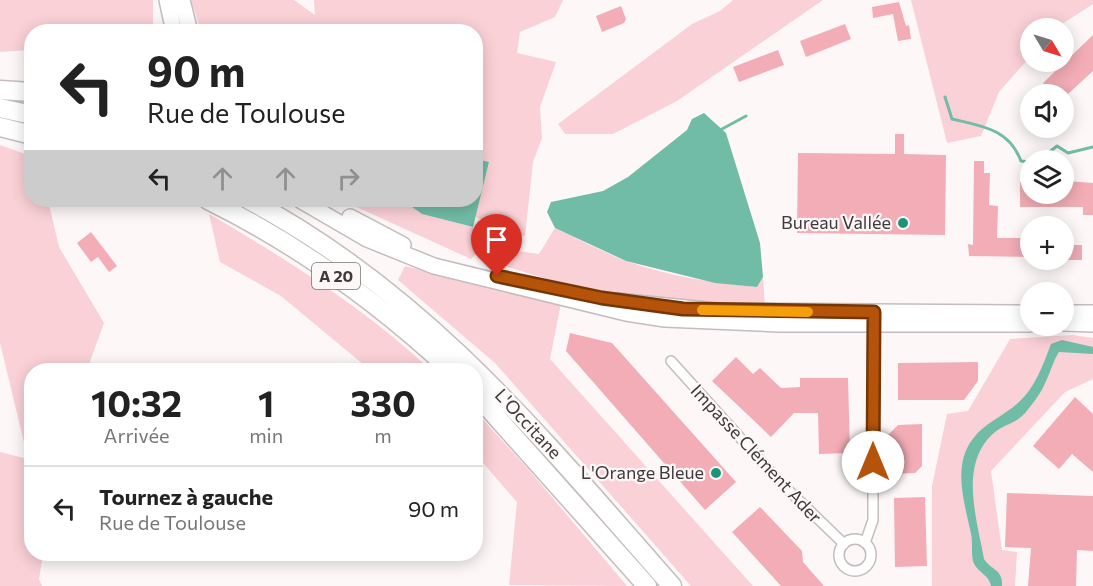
<!DOCTYPE html>
<html lang="fr">
<meta charset="utf-8">
<style>
body{margin:0;font-family:Commissioner,sans-serif;background:#f6f6f6;color:#222;height:100vh;display:flex;flex-direction:column;font-size:22px;white-space:nowrap}
*{box-sizing:border-box;margin:0}
p{font-size:20px;color:#767676}
.icon{flex:none;width:33px;height:33px;fill:none;stroke:currentColor;stroke-width:2;stroke-linecap:round;stroke-linejoin:round}
.map{position:relative;flex:1;overflow:hidden}
.panel{position:absolute;left:24px;top:363px;width:459px;height:198px;display:flex;flex-direction:column;background:#fff;border-radius:24px;box-shadow:0 3px 15px #0003}
.panel>*{flex:none}
.guide{position:absolute;left:24px;top:24px;width:459px;height:183px;border-radius:24px;box-shadow:0 3px 15px #0003;background:#fff;color:#222;overflow:hidden}
.needle{width:39px;rotate:128deg}
.controls{position:absolute;left:1020px;top:18px;display:grid;gap:12px}
.controls a{display:grid;place-items:center;width:54px;height:54px;border-radius:50%;background:#fff;box-shadow:0 3px 15px #0003;font-size:30px}
.pin{position:absolute;display:grid;place-items:center;width:51px;height:51px;color:#fff;margin:-62px -26px;border-radius:50% 50% 50% 0;rotate:-45deg;box-shadow:0 0 6px #0007}
.pin .icon{rotate:45deg}
.me{position:absolute;width:66px;margin:-33px;rotate:0deg;stroke-linejoin:round;filter:drop-shadow(0 0 4px #0008)}
.turn{display:flex;align-items:center;gap:21px;height:126px;padding:0 24px;font-size:27px}
.turn .icon{width:78px;height:78px;stroke-width:2.5}
.turn b{display:block;font-size:42px;line-height:51px}
.lanes{display:flex;align-items:center;height:57px;padding:0 24px;background:#0003;justify-content:center;gap:30px;direction:ltr}
.lanes .off{opacity:.35}
.eta{display:flex;justify-content:space-evenly;align-items:center;height:102px;text-align:center}
.eta b{font-size:36px;font-weight:700;line-height:42px}
ul{padding:0;list-style:none}
li{display:flex;align-items:center;gap:18px;height:84px;padding:0 24px;border-top:2px solid #e0e0e0}
li div{flex:1}
li b{display:block;font-size:22px}
li em{font-style:normal}
.map>svg:first-child{display:block}
.green{fill:#fad1d6}
.water{fill:#71bca6}
.lines{fill:none;stroke-linecap:round;stroke-linejoin:round}
.stream{stroke:#71bca6;stroke-width:3}
.building{fill:#f2adb6}
.street-casing{stroke:#c4bcbd;stroke-width:12}
.primary-casing{stroke:#c4bcbd;stroke-width:18}
.highway-casing{stroke:#c4bcbd;stroke-width:21}
.street{stroke:#fff;stroke-width:9}
.primary{stroke:#fff;stroke-width:15}
.highway{stroke:#fff;stroke-width:18}
.route-casing{stroke:#753606;stroke-width:15}
.route{stroke:#b45309;stroke-width:10}
.slow{stroke:#f59e0b;stroke-width:10}
.poi-dot{fill:#1c9479;stroke:#fef7f8;stroke-width:2}
.labels{text-anchor:middle;stroke-width:4.5;stroke-linejoin:round;paint-order:stroke}
.shield{fill:#fef7f8;stroke:#787374;stroke-width:1.5}
.shield-label{font-size:16px;font-weight:bold;fill:#3e3a3b}
.poi-label{font-size:18px;fill:#3e3a3b;stroke:#fef7f8;text-anchor:end}
.street-label{font-size:18px;fill:#3e3a3b;stroke:#fef7f8}
</style>
<div class="map">
<svg width="1093" height="586" viewBox="0 0 1093 586">
<rect width="100%" height="100%" fill="#fef7f8"/>
<path class="green" d="M 0,0 L 153,0 L 153,31 L 32,32 L 31,50 L 0,52 Z
M 191,0 L 294,0 L 315,15 L 314,0 L 563,0 L 555,17 L 520,32 L 517,53 L 556,62 L 540,107 L 542,138 L 533,162 L 525,236 L 475,217 L 489,163 L 476,159 L 476,32 L 201,31 Z
M 733,0 L 823,0 L 677,101 L 613,134 L 565,134 L 558,124 L 692,24 L 720,11 Z
M 911,0 L 1093,0 L 1093,4 L 1056,28 L 1030,28 L 1030,57 L 999,92 L 981,136 L 947,143 Z
M 0,145 L 31,156 L 32,200 L 48,200 L 59,247 L 104,323 L 87,370 L 32,370 L 32,554 L 43,554 L 39,579 L 42,586 L 0,586 L 0,452 L 28,459 L 0,343 Z
M 341,200 L 402,200 L 422,214 L 473,227 L 480,250 L 471,259 Z
M 209,214 C 288,260 364,308 431,370 L 370,370 L 281,296 L 220,262 Z
M 555,228 C 579,239 602,252 626,261 C 668,276 713,283 757,287 L 763,277 L 765,307 L 658,302 L 573,287 L 505,266 L 509,250 L 539,254 Z
M 405,266 L 561,303 L 550,359 L 753,586 L 691,586 L 495,363 L 398,280 Z
M 1073,335 L 1093,338 L 1093,379 L 1065,392 L 991,471 L 1002,550 L 1017,552 L 1015,586 L 932,586 L 932,486 L 947,414 L 968,411 L 1010,339 Z
M 476,412 L 529,470 L 627,586 L 509,585 L 517,502 L 476,455 Z"/>
<path class="water" d="M 704,113 L 726,133 L 760,243 L 763,277 L 757,287 L 715,283 L 626,261 L 555,228 L 547,212 L 551,202 L 603,191 L 628,177 L 687,130 L 692,119 Z
M 476,159 L 489,162 L 473,227 L 422,214 L 402,200 L 476,200 Z
M 1062,340 L 1093,347 L 1093,354 L 1059,352 C 1053,361 1051,371 1046,381 C 1042,392 1033,403 1026,412 C 1017,423 1005,424 995,432 C 958,463 977,519 984,559 C 992,571 1003,569 1002,586 L 991,586 C 989,574 976,572 973,561 C 971,552 973,542 971,534 C 965,504 952,467 972,440 C 984,423 1002,417 1018,403 C 1035,388 1043,365 1051,344 Z"/>
<g class="lines">
<path class="stream" d="M 945,97 L 952,119 C 982,126 1009,129 1021,161 L 1030,162
M 722,129 L 746,116
M 1039,160 L 1057,146 L 1068,153 L 1093,147"/>
</g>
<path class="building" d="M 899,2 L 906,26 L 909,25 L 911,39 L 898,41 L 893,14 L 873,18 L 872,7 Z
M 621,6 L 626,19 L 624,23 L 602,32 L 596,16 Z
M 845,24 L 851,39 L 806,57 L 800,41 Z
M 1093,35 L 1093,71 L 1068,94 L 1043,94 L 1048,89 L 1043,83 Z
M 778,50 L 784,65 L 739,82 L 733,67 Z
M 895,134 L 904,134 L 904,154 L 946,155 L 945,235 L 797,233 L 798,153 L 895,154 Z
M 974,161 L 984,161 L 984,173 L 990,173 L 989,205 L 998,206 L 997,238 L 1030,238 L 1030,257 L 969,256 L 968,244 L 973,245 Z
M 1067,181 L 1093,183 L 1093,215 L 1083,215 L 1083,207 L 1020,207 L 1020,182 L 1030,183 L 1030,194 L 1064,194 L 1064,183 Z
M 91,232 L 117,266 L 109,272 L 98,257 L 91,262 L 77,243 Z
M 1064,245 L 1082,245 L 1082,260 L 1064,260 Z
M 570,333 L 612,343 L 736,482 L 705,510 L 566,351 Z
M 736,357 L 753,374 L 760,368 L 781,388 L 800,387 L 800,378 L 848,378 L 850,453 L 819,454 L 818,413 L 794,413 L 771,437 L 712,381 Z
M 978,362 L 978,381 L 964,400 L 898,400 L 898,363 Z
M 1075,397 L 1093,414 L 1093,472 L 1072,454 L 1059,469 L 1033,446 Z
M 922,424 L 922,466 L 915,473 L 889,474 L 888,435 L 898,425 Z
M 1007,493 L 1093,496 L 1093,551 L 1077,550 L 1076,586 L 1028,586 L 1031,548 L 1005,547 Z
M 925,497 L 927,566 L 895,567 L 894,498 Z
M 760,507 L 802,551 L 803,562 L 824,586 L 781,586 L 732,532 Z"/>
<g class="lines">
<defs>
<path id="street" d="M 671,361 L 780,482 L 844,544
M839 555a16 16 0 1 1 32 0a16 16 0 1 1-32 0Z
M 865,543 L 873,520 L 873,319"/>
<path id="primary" d="M 167,0 L 174,32
M 182,0 L 190,32
M 300,200 L 367,239 L 434,266 L 626,313 L 665,319 L 779,324 L 1030,324
M 350,217 L 403,245
M 617,301 L 716,311 L 1030,313
M 1064,313 L 1093,313
M 1064,323 L 1093,324"/>
<path id="highway" d="M 0,90 L 32,92
M 0,108 L 32,115
M 0,127 L 32,135
M 208,200 C 297,244 378,302 451,370
M 249,200 C 427,295 541,437 672,586
M 476,394 L 647,586"/>
</defs>
<use href="#street" class="street-casing"/>
<use href="#primary" class="primary-casing"/>
<use href="#highway" class="highway-casing"/>
<use href="#street" class="street"/>
<use href="#primary" class="primary"/>
<use href="#highway" class="highway"/>
</g>
<g class="lines">
<defs>
<path id="route" d="M 497,276 L 602,298 L 683,309 L 874,312 L 873,462"/>
</defs>
<use href="#route" class="route-casing"/>
<use href="#route" class="route"/>
<path class="slow" d="M 702,310 L 808,312"/>
</g>
<g class="poi-dot">
<circle cx="903" cy="223" r="6"/>
<circle cx="716" cy="473" r="6"/>
</g>
<g class="labels">
<rect class="shield" x="312" y="263" width="48" height="26" rx="4.5"/>
<g class="shield-label">
<text x="336" y="282">A 20</text>
</g>
<g class="poi-label">
<text x="891" y="229">Bureau Vallée</text>
<text x="704" y="479">L'Orange Bleue</text>
</g>
<g class="street-label">
<text transform="translate(528 424) rotate(47)" y="6">L'Occitane</text>
<text transform="translate(756 454) rotate(47)" y="6">Impasse Clément Ader</text>
</g>
</g>
</svg>
<div class="controls">
<a><svg class="needle" viewBox="-14 -14 28 28"><path d="M0-13l5 13h-10z" fill="#e53935"/><path d="M0 13l5-13h-10z" fill="#767676"/></svg></a>
<a><svg class="icon" aria-label="sound" viewBox="0 0 24 24"><path d="M4 9h4l5-4v14l-5-4H4zM17 9q2 3 0 6"/></svg></a>
<a><svg class="icon" aria-label="layers" viewBox="0 0 24 24"><path d="M12 4l9 5-9 5-9-5zM3 14l9 5 9-5"/></svg></a>
<a>+</a>
<a>−</a>
</div>
<div class="pin" style="left:497px;top:276px;background:#d93025"><svg class="icon" aria-label="arrive" viewBox="0 0 24 24"><path d="M6 21V4h12l-3 4 3 4H6"/></svg></div>
<svg class="me" style="left:873px;top:462px" viewBox="-20 -20 40 40"><circle r="19" fill="#fff"/><path d="M0-13L10 11 0 6-10 11z" fill="#b45309"/></svg>
<div class="guide">
<div class="turn"><svg class="icon" aria-label="left" viewBox="0 0 24 24"><path d="M17 20v-9H6M10 6l-5 5 5 5"/></svg><div><b>90 m</b>Rue de Toulouse</div></div>
<div class="lanes"><svg class="icon" aria-label="left" viewBox="0 0 24 24"><path d="M17 20v-9H6M10 6l-5 5 5 5"/></svg><svg class="icon off" aria-label="ahead" viewBox="0 0 24 24"><path d="M12 20V5M6 11l6-6 6 6"/></svg><svg class="icon off" aria-label="ahead" viewBox="0 0 24 24"><path d="M12 20V5M6 11l6-6 6 6"/></svg><svg class="icon off" aria-label="right" viewBox="0 0 24 24"><path d="M7 20v-9h11M14 6l5 5-5 5"/></svg></div>
</div>
<section class="panel">
<div class="eta">
<div><b>10:32</b><p>Arrivée</p></div>
<div><b>1</b><p>min</p></div>
<div><b>330</b><p>m</p></div>
</div>
<ul>
<li><svg class="icon" aria-label="left" viewBox="0 0 24 24"><path d="M17 20v-9H6M10 6l-5 5 5 5"/></svg><div><b>Tournez à gauche</b><p>Rue de Toulouse</p></div><em>90 m</em></li>
</ul>
</section>
</div>
